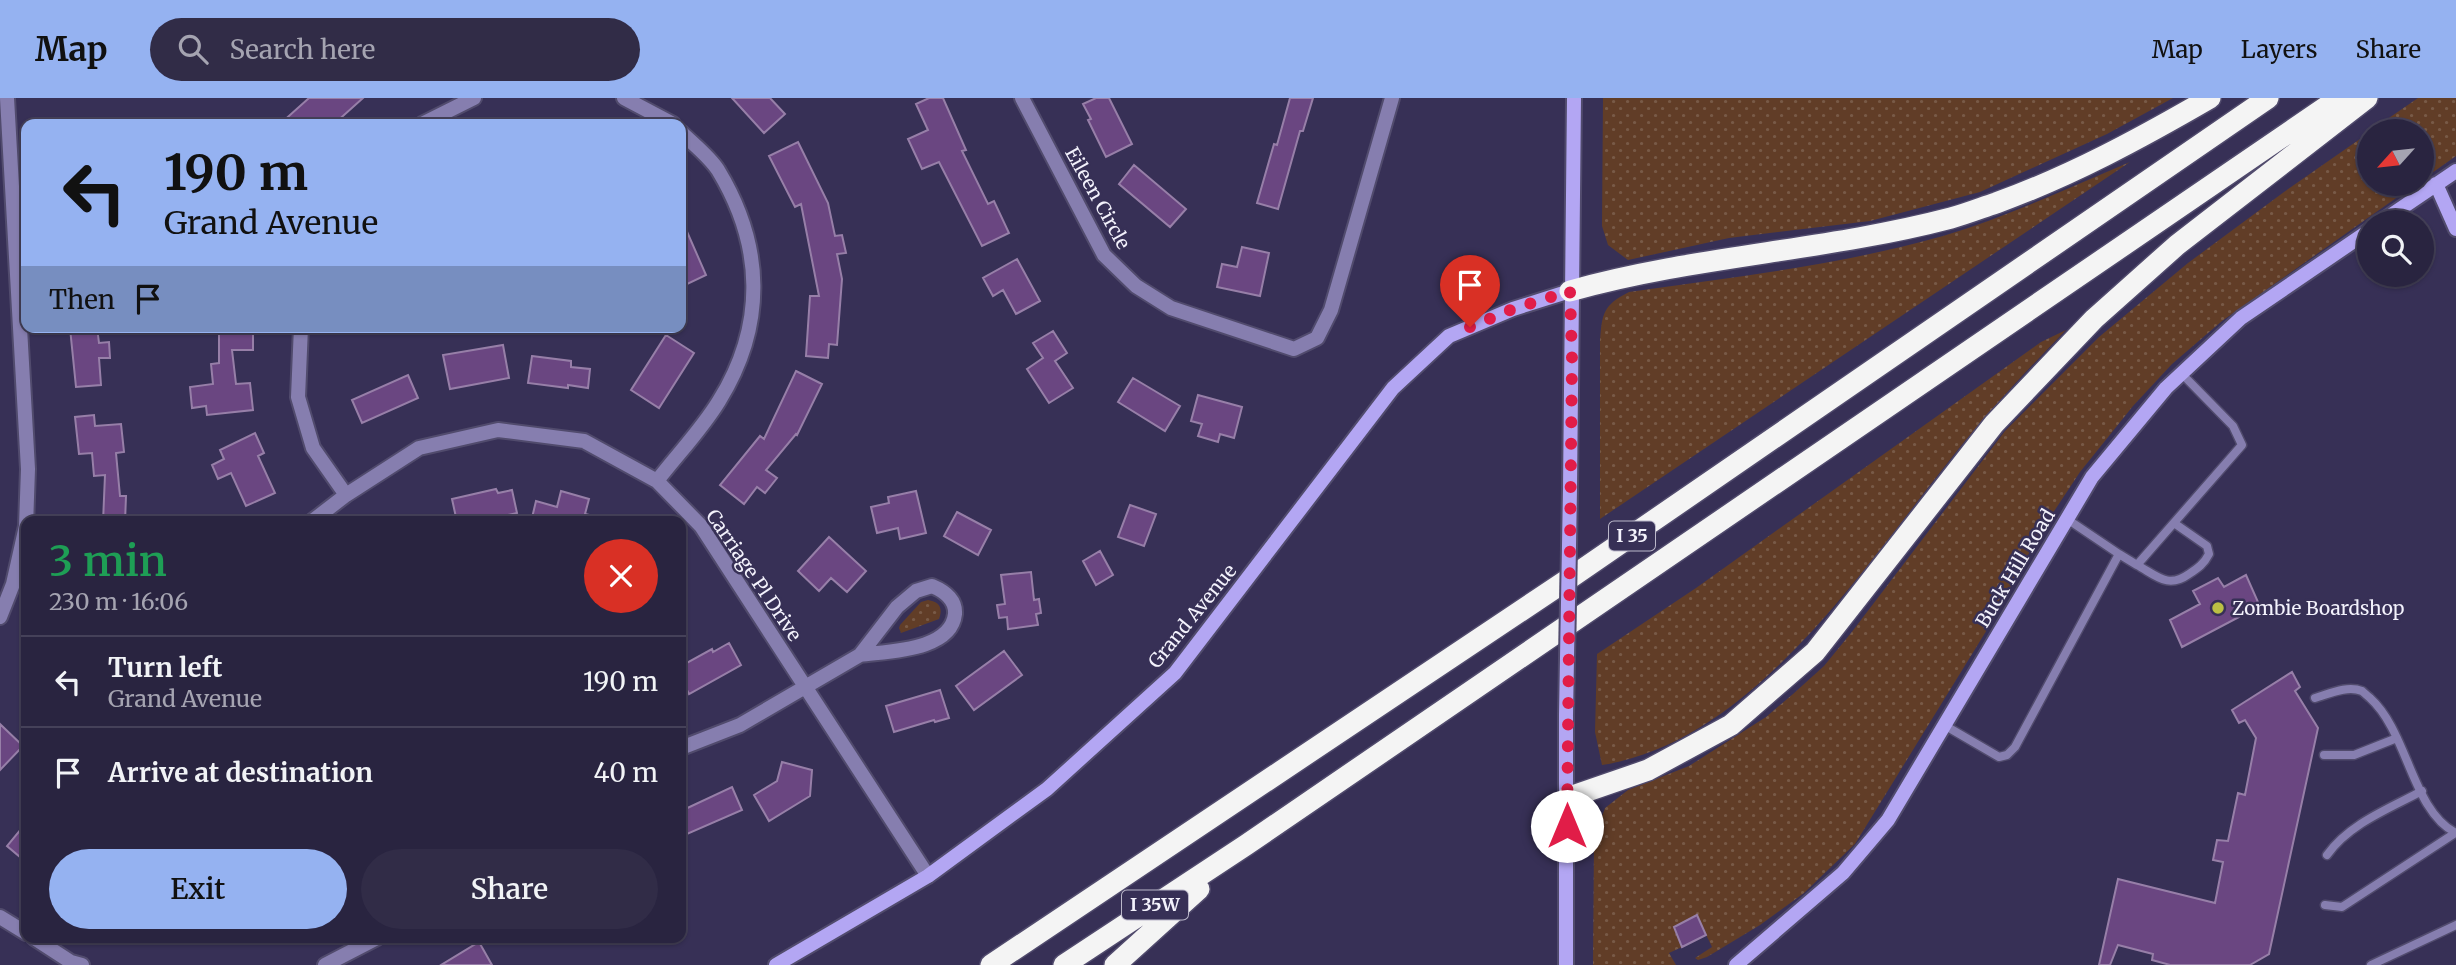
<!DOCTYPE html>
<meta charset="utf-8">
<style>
body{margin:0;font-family:Merriweather,serif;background:#312c47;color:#f1f3f6;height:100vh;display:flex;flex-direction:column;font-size:26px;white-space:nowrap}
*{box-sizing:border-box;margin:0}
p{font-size:23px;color:#a5a4b1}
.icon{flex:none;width:38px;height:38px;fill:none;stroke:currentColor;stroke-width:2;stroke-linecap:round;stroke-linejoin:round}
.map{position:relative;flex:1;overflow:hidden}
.drawer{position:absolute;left:21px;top:418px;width:665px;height:427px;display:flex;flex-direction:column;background:#292440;border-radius:14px;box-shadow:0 2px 5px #0004,0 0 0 2px #454159}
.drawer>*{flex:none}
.banner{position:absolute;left:21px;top:21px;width:665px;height:214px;border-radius:14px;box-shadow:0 2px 5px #0004,0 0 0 2px #454159;background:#95b2f1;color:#111;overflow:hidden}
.needle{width:46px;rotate:243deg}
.tools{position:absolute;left:2357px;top:21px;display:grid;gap:14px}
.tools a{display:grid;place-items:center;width:77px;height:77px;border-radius:50%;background:#292440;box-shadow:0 2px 5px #0004,0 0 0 2px #454159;font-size:35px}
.pin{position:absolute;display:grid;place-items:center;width:60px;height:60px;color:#fff;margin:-72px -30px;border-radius:50% 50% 50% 0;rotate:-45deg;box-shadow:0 0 7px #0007}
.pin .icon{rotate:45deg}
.me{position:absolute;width:77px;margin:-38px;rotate:0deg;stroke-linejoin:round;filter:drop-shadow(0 0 5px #0008)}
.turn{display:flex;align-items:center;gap:24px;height:147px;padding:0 28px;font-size:32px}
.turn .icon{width:91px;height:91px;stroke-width:2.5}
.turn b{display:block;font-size:49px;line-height:60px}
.then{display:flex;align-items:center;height:66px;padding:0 28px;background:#0003;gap:14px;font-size:26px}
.round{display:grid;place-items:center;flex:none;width:74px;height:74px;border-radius:37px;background:#312c47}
.head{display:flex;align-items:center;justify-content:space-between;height:119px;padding:0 28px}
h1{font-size:42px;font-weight:600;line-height:52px;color:#1e9e55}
.primary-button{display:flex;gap:14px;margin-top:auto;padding:14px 28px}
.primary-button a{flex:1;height:80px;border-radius:42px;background:#95b2f1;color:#111;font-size:28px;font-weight:600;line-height:80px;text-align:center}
.primary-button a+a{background:#312c47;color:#f1f3f6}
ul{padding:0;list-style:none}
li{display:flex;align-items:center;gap:21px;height:91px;padding:0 28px;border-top:2px solid #454159}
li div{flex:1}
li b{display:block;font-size:26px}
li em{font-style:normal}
header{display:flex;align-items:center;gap:42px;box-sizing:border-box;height:98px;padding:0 35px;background:#95b2f1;color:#111}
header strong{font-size:33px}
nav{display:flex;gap:38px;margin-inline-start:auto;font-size:24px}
.search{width:490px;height:63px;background:#312c47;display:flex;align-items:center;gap:18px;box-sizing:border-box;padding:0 24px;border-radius:38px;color:#a5a4b1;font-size:26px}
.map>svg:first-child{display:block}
.grass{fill:url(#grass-dots)}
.building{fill:#6a4681;stroke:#977fa8;stroke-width:2}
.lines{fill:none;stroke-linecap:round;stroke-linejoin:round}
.lane-casing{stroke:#514b6d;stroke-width:11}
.street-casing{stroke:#514b6d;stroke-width:18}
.secondary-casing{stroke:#514b6d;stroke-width:18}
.highway-casing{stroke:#514b6d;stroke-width:24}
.lane{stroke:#867eaf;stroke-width:8}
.street{stroke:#867eaf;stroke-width:14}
.secondary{stroke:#b3a6f3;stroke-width:14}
.highway{stroke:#f4f4f4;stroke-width:21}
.secondary-bridge-casing{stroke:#514b6d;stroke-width:18;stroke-linecap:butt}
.secondary-bridge{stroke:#b3a6f3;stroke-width:14}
.route{stroke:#e11d48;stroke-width:12;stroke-dasharray:0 21.6}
.poi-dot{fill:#bbc044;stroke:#373056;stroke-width:2.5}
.labels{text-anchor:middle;stroke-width:5;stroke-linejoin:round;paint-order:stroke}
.shield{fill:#373056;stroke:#bbb8ca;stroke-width:2}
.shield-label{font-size:18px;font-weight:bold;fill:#f3f2fc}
.street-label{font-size:19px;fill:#f3f2fc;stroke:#373056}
.poi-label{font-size:19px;fill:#f3f2fc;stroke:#373056;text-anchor:start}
</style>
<header>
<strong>Map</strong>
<div class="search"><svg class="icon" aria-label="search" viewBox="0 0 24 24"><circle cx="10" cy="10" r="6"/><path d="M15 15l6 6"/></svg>Search here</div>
<nav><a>Map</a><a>Layers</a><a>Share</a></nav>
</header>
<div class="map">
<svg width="2456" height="867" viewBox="0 0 2456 867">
<defs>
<pattern id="grass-dots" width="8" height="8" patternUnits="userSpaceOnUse" patternTransform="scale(1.75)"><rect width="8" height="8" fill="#613d27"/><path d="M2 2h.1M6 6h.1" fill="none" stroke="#785a47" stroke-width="1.8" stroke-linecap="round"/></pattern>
</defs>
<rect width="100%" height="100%" fill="#373056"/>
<path class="grass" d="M 1603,0 L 2173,0 L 2107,36 L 1980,94 L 1870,123 L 1729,140 L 1628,162 L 1608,147 L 1602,128 Z
M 2418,0 L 2456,0 L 2456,58 L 2422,82 L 2422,33 L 2370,33 Z
M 2370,34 L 2370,86 L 2416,86 L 2222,223 L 2172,266 L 2133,308 L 2080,374 L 2041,433 L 1993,522 L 1855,746 L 1804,795 L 1760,827 L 1707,859 L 1698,862 L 1695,860 L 1712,849 L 1697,818 L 1675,829 L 1682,849 L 1669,855 L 1676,867 L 1680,867 L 1593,867 L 1594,740 L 1605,710 L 1628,692 L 1689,668 L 1766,619 L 1793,596 L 1824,568 L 1851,535 L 2005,333 L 2099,239 L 2188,165 L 2284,94 Z
M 2130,64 L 1600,421 L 1600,243 C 1602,216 1603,207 1629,194 C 1734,179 1841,167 1943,138 C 2007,119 2068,90 2130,64 Z
M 2066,232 C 2025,274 1985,317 1949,363 C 1861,473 1751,644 1602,667 L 1595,634 L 1597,556 L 1696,490 L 2041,244 Z
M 928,502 C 940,504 943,510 939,521 L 901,535 L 899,530 L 900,527 L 921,504 Z"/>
<path class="building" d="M 309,0 L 363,0 L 334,26 L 280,26 Z
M 732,0 L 770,0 L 785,16 L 764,35 Z
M 929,0 L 943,0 L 966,52 L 962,53 L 988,106 L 994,103 L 1009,135 L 982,148 L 939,64 L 922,71 L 908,41 L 928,32 L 916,6 Z
M 1096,0 L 1109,0 L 1132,46 L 1106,59 L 1088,22 L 1091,21 L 1083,6 Z
M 1290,0 L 1313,0 L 1303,33 L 1300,33 L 1278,111 L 1257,105 L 1274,46 L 1277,47 Z
M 798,44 L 828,105 L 835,138 L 842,137 L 846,155 L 837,156 L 842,181 L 837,247 L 829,246 L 828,260 L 806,258 L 810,198 L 819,198 L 801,106 L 795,109 L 769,58 Z
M 1134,67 L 1186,111 L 1170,129 L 1119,86 Z
M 681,120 L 706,177 L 681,189 Z
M 1242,149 L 1269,155 L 1260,198 L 1217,189 L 1222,166 L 1237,169 Z
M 1017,161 L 1040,203 L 1016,216 L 1003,192 L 993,198 L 983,180 Z
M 97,229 L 99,245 L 109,244 L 110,260 L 99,260 L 101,287 L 76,289 L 70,230 Z
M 219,229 L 253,229 L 253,252 L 232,252 L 236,286 L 250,285 L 253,312 L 207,317 L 206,308 L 192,310 L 190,289 L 213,286 L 211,266 L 219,265 Z
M 1053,233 L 1067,255 L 1055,263 L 1073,290 L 1049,305 L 1027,271 L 1043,260 L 1033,245 Z
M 666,237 L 694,255 L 659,310 L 631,292 Z
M 503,247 L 509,280 L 450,291 L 443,257 Z
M 532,258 L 571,263 L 571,269 L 590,271 L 588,290 L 568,287 L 568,290 L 528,285 Z
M 796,273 L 822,286 L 797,337 L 796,336 L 766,372 L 777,380 L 765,395 L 757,389 L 744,406 L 720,387 L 760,338 L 764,341 Z
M 408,277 L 418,300 L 362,325 L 352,302 Z
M 1133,280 L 1180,308 L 1165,333 L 1118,304 Z
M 1198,297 L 1242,309 L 1234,340 L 1220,336 L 1218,344 L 1198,338 L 1202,326 L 1191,323 Z
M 94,317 L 95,328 L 121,326 L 124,354 L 116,355 L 120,398 L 126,398 L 125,424 L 103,424 L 105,377 L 94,378 L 92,355 L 79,356 L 75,319 Z
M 255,335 L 264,355 L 258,358 L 275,395 L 246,408 L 231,375 L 218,381 L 212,367 L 224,361 L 220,352 Z
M 496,391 L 498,395 L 512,392 L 517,415 L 478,424 L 457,424 L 452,401 Z
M 561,393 L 589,401 L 585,416 L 594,418 L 593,424 L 531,424 L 536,403 L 557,409 Z
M 916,393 L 926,435 L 900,441 L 898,430 L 877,435 L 871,409 L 889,405 L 888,399 Z
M 1130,407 L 1156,416 L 1144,448 L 1118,439 Z
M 957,414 L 991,432 L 978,457 L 944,438 Z
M 829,439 L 866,473 L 847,494 L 831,480 L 819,493 L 798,473 Z
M 1100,453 L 1113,477 L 1096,487 L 1083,463 Z
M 1031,474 L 1034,502 L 1039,501 L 1041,515 L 1036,516 L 1038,527 L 1008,531 L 1007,519 L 999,520 L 997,507 L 1005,506 L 1001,477 Z
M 2246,477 L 2258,504 L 2237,515 L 2239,519 L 2182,549 L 2170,522 L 2200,506 L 2193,493 L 2218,480 L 2224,489 Z
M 729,545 L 741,567 L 689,596 L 681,580 L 681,568 L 712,551 L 713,554 Z
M 1004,553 L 1022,577 L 974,612 L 956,588 Z
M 2292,574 L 2300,589 L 2295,593 L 2318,630 L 2269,856 L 2250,867 L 2170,867 L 2152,862 L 2153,856 L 2118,847 L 2110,867 L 2099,867 L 2118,781 L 2215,805 L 2223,764 L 2213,762 L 2217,742 L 2228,743 L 2238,695 L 2245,697 L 2256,640 L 2245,622 L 2239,625 L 2232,612 Z
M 940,592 L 949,620 L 935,624 L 934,622 L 894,634 L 886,608 Z
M 0,626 L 23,648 L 0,672 Z
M 782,664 L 812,672 L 810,698 L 769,723 L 754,697 L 777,683 Z
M 732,689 L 742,712 L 687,736 L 681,722 L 681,713 Z
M 26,725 L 26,764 L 7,748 Z
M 1697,817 L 1706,837 L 1682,849 L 1674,829 Z
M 479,844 L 492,867 L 441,867 Z"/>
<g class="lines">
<defs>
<path id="lane" d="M 2119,456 L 2137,467 L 2242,347 L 2233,328 L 2181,275
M 2137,467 C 2157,478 2168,491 2189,476 C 2198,470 2204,466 2209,456 L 2207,448 L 2174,425
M 2315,600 C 2329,596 2347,587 2362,593 C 2363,594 2369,599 2370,600 C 2408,634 2412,713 2456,735
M 1944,627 L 1999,659 L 2007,657 L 2015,649 L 2119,456 L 2067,421
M 2324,657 L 2354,657 L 2397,640
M 2327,757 C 2349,726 2388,711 2422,693
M 2325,807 L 2342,809 L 2455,735
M 2371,867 L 2456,827"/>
<path id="street" d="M 624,0 L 673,26
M 1022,0 L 1104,157 L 1136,188 L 1171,210 L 1294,251 L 1317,240 L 1331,212 L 1392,0
M 422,26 L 474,0
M 301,229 L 298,299 L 313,350 L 346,397
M 657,383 C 677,357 702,331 719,303 C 766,227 764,148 718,72 C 709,58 693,46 681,34
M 311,424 L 346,397 L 419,350 L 498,332 L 584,343 L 657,383 L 701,428 L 928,778
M 0,519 L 13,486 L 26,428 L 28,371 L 7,0
M 681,650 L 740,627 L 860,557 L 897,509 L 916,493 L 932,488 C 944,493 956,501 955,516 C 951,553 888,553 860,557
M 0,819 L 26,835
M 34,840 L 71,864 L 82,867
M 325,867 L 377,840"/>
<path id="secondary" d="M 2436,86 L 2456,131
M 2381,124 L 2456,73
M 1570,391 L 1574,0
M 1566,617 L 1566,867
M 776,867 L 928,778 L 1047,691 L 1175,575 L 1393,290 L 1449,238 L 1513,211 L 1570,193
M 1736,867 L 1843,775 L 1888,722 L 2092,379 L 2166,290 L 2241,220 L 2370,132"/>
<path id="highway" d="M 1570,193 C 1694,158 1825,153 1951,120 C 1966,116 1981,110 1996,105 C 2071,78 2141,40 2210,0
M 1567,700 L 1648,672 L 1731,627 L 1815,554 L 1994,326 L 2094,221 L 2177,147 L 2367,0
M 991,867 L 1573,478 L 2268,0
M 1064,867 L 1246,747 L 2339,0
M 1115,867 L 1199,791"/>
</defs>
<use href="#lane" class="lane-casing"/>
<use href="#street" class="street-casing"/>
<use href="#secondary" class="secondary-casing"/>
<use href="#highway" class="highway-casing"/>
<use href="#lane" class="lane"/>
<use href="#street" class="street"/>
<use href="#secondary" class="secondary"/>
<use href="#highway" class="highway"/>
<defs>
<path id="secondary-bridge" d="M 1566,617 L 1570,391"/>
</defs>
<use href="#secondary-bridge" class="secondary-bridge-casing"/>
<use href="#secondary-bridge" class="secondary-bridge"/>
</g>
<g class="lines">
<path class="route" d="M 1470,229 L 1513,211 L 1570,193 L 1572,261 L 1567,728"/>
</g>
<circle class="poi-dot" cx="2218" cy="510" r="7"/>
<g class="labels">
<g class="shield">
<rect x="1609" y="423.5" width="46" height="29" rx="5"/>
<rect x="1122" y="792.5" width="66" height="29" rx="5"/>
</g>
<g class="shield-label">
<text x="1632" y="444">I 35</text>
<text x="1155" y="813">I 35W</text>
</g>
<g class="street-label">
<text transform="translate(1098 100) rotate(61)" y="7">Eileen Circle</text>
<text transform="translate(2015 470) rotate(-59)" y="7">Buck Hill Road</text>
<text transform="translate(754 477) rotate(56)" y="7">Carriage Pl Drive</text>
<text transform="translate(1192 518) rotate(-51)" y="7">Grand Avenue</text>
</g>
<g class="poi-label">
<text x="2232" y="517">Zombie Boardshop</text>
</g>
</g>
</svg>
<div class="tools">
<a><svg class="needle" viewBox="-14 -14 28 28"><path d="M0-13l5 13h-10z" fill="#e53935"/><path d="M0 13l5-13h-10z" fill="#a5a4b1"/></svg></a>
<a><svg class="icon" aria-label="search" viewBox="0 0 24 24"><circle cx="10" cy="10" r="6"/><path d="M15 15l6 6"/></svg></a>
</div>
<div class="pin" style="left:1470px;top:229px;background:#d93025"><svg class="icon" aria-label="arrive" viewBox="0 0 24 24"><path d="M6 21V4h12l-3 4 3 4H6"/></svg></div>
<svg class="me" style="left:1567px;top:728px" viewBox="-20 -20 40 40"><circle r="19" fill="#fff"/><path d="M0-13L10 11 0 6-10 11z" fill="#e11d48"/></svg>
<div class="banner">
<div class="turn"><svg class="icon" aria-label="left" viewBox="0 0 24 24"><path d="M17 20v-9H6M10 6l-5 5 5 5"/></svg><div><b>190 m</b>Grand Avenue</div></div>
<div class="then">Then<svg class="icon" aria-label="arrive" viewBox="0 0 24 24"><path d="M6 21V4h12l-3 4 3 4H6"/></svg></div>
</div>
<section class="drawer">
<div class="head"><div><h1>3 min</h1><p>230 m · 16:06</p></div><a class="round" style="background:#d93025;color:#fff"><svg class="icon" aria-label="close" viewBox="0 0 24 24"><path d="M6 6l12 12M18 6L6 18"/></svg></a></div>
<ul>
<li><svg class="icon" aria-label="left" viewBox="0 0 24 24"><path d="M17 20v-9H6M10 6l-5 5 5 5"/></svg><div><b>Turn left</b><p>Grand Avenue</p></div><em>190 m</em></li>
<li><svg class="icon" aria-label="arrive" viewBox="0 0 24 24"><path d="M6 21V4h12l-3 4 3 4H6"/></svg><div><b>Arrive at destination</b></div><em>40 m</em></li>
</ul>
<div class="primary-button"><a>Exit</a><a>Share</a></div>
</section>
</div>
